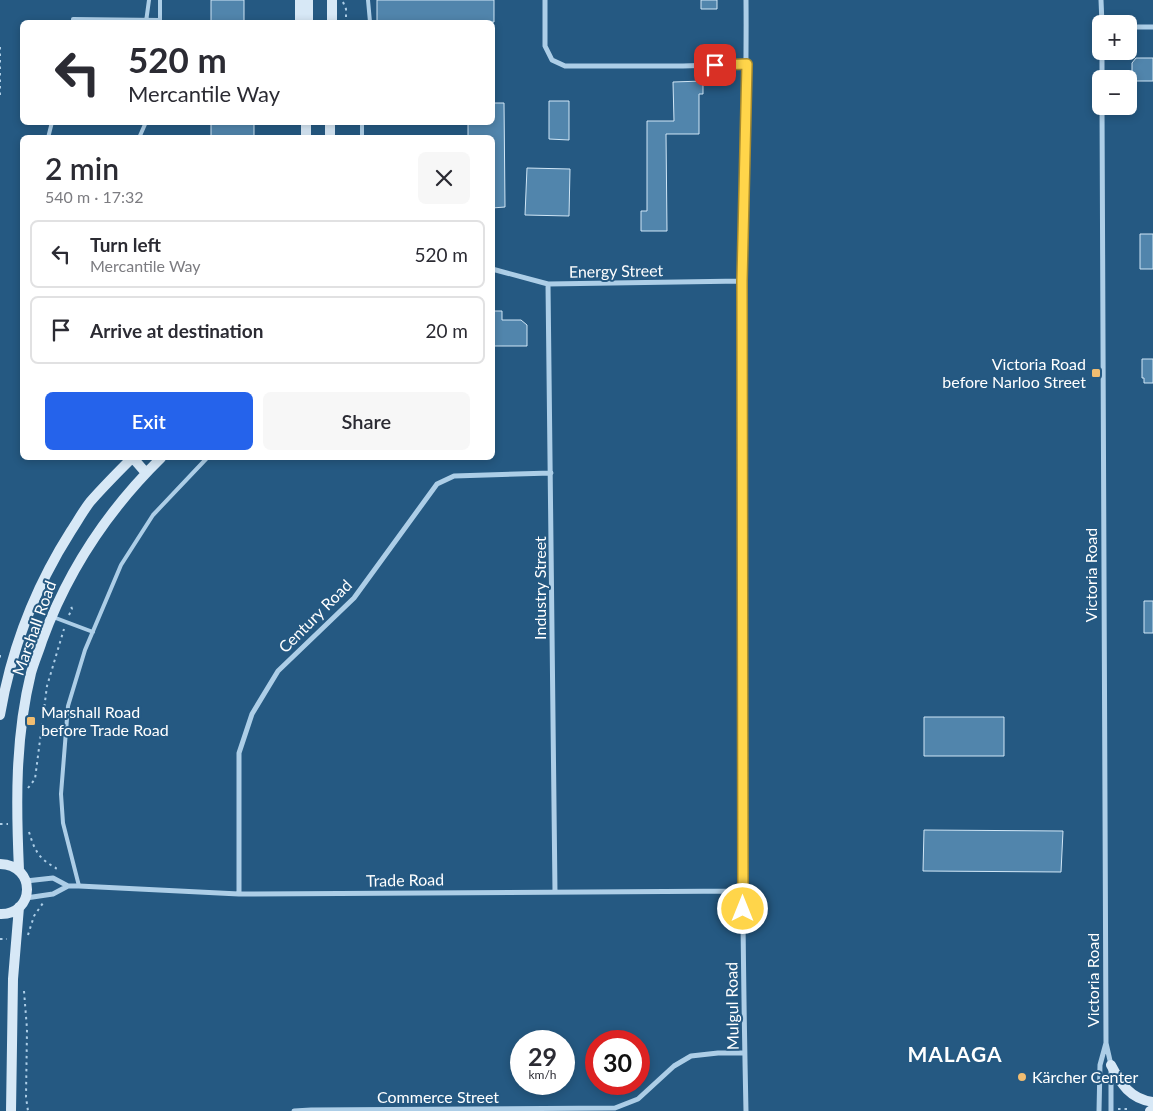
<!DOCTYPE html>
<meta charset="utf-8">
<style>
body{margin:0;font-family:Lato,sans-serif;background:#f7f7f7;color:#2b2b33;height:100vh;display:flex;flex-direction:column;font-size:19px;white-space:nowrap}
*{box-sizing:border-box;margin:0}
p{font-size:16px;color:#7c7c81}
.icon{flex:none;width:28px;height:28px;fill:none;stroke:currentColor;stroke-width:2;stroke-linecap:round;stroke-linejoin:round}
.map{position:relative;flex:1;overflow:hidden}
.side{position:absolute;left:20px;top:135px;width:475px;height:325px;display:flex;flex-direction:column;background:#fff;border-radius:8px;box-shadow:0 2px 8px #0003}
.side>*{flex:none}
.guide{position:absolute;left:20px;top:20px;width:475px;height:105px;border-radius:8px;box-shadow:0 2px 8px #0003;background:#fff;color:#2b2b33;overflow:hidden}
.buttons{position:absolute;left:1092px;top:15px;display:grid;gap:10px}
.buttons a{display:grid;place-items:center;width:45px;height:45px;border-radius:8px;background:#fff;box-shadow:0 2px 8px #0003;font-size:25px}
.speed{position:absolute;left:510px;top:1030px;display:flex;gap:10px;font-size:25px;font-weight:700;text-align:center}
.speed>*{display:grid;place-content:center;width:65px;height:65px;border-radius:50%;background:#fff;box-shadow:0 2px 8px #0003;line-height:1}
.speed small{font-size:12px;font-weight:400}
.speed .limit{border:8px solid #d22;background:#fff;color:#111}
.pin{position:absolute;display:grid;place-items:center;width:42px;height:42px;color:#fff;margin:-21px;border-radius:10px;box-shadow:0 2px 8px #0006}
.me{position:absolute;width:55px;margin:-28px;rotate:0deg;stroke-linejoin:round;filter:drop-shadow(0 0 4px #0008)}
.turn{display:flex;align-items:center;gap:18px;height:105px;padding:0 25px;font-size:22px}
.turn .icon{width:65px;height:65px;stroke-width:2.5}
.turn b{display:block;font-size:35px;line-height:42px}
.round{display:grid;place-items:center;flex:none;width:52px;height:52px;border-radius:8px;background:#f7f7f7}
.head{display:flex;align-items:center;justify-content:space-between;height:85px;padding:0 25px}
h1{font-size:30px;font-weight:600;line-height:38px}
.primary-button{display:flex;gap:10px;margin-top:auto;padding:10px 25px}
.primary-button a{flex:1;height:58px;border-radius:8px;background:#2563eb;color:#fff;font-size:20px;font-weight:600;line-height:58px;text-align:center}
.primary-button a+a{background:#f7f7f7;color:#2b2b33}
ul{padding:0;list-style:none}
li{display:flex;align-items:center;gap:15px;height:68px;margin:0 10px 8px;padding:0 15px;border:2px solid #e1e1e2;border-radius:8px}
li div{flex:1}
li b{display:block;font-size:19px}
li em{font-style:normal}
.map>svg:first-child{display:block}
.building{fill:#5185ac;stroke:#d0e6f6}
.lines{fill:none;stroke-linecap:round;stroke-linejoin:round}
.path{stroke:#adcee7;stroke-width:2;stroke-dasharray:2.5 4;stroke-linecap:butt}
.service{stroke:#adcee7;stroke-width:4}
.minor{stroke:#adcee7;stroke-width:5}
.secondary{stroke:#d7e8f6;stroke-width:10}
.route-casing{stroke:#a68a30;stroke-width:12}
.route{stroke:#ffd54a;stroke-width:9}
.poi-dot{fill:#f1bd71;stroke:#255982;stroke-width:2}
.labels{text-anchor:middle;stroke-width:4;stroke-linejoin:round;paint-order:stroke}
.street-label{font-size:16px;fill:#fff;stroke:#255982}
.poi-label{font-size:16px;fill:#fff;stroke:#255982;text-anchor:start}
.district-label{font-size:21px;font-weight:bold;letter-spacing:1px;fill:#fff;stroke:#255982}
</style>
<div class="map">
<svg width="1153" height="1111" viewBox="0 0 1153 1111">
<rect width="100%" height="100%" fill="#255982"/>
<path class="building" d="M 211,0 L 244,0 L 244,22 L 211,22 Z
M 377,0 L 494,0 L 494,22 L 377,22 Z
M 701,0 L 717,0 L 717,9 L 701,9 Z
M 1136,58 L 1153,58 L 1153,81 L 1132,81 L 1132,63 Z
M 703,81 L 703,94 L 699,94 L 699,134 L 666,134 L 667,231 L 641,231 L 641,211 L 647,211 L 647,121 L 674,121 L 673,82 Z
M 549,101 L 569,101 L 569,140 L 549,139 Z
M 492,103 L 504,103 L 505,207 L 492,208 L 492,138 L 468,138 L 468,122 L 492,122 Z
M 211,122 L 254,122 L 254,136 L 211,138 Z
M 527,168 L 570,169 L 569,216 L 525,215 Z
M 1140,234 L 1153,234 L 1153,269 L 1140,269 Z
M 492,311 L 502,311 L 502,320 L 521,320 L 527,325 L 527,346 L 492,346 Z
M 1142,359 L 1153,359 L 1153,383 L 1144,383 L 1144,378 L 1142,378 Z
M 1144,601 L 1153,601 L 1153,633 L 1144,633 Z
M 924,717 L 1004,717 L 1004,756 L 924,756 Z
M 924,830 L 1063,831 L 1061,872 L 923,871 Z"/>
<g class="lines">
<path class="path" d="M 343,2 L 346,9 L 346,22
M 0,47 L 0,96
M 69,615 L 72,609 L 70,603
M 0,655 L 0,658
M 28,788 L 35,779 L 47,686 L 64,629
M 0,824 L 8,824
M 29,832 C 35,851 38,858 56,868 L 55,871
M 28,935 L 34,916 L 43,903
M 0,939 L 7,939
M 24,991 L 27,1029 L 26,1097 L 28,1111
M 1118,1109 L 1129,1109 L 1129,1111"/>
<path class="service" d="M 368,0 L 370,22
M 73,22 L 73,19 L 160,20 L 160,0
M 146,22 L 149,0
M 48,138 L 52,122
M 139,138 L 146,122
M 362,138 L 362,122
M 53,617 L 93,632
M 79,886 L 63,823 L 61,794 L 68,706 L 85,650 L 121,565 L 153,515 L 207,458"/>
<path class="minor" d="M 545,0 L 545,46 L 552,60 L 565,66 L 683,66 L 747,64
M 1101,0 L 1102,24
M 1129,27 L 1153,27
M 1102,51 L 1102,79
M 1102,106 L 1106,1043 L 1111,1065 L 1111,1111
M 492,269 L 548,284 L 742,281
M 548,284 L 555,892
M 26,881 L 53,878 L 68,886
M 239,894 L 239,753 L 252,714 L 278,671 L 354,598 L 437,484 L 454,476 L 551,473
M 26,898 L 53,894 L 68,886 L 79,886 L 239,894 L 743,891
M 294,1111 L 311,1110 L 615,1108 L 638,1099 L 674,1066 L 691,1056 L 718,1053 L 744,1053
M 746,1111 C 740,836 742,560 742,285 C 743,190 747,95 746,0
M 1099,1111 L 1100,1065 L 1106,1043"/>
<path class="secondary" d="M 332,0 L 332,22
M 300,22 L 300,0
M 308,22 L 308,0
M 306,138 L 306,122
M 330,138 L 330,122
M 133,458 L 146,473
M 0,715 C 11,650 36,586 71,531 C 77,522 83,511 90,502 C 103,487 118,472 132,458
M 0,864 C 37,865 35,915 0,914
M 19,870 C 16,804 15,738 31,673 C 34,662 39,651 42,641 C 68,570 108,510 161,458
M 1111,1065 C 1121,1084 1130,1099 1153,1102
M 11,1111 L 13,979 L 19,907
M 1150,1111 L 1153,1110"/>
</g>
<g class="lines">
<defs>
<path id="route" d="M 715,65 L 747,64 L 742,281 L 743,909"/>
</defs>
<use href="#route" class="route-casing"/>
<use href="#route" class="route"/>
</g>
<g class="poi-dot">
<rect x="1091" y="368" width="10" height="10" rx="2.5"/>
<rect x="26" y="716" width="10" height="10" rx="2.5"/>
<circle cx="1022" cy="1077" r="5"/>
</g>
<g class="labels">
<g class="street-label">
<text transform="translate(616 271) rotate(-1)" y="6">Energy Street</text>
<text transform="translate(1091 575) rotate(-90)" y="6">Victoria Road</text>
<text transform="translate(540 588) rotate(-90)" y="6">Industry Street</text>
<text transform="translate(315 616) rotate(-45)" y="6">Century Road</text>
<text transform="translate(34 628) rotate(-70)" y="6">Marshall Road</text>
<text transform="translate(405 880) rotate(-1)" y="6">Trade Road</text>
<text transform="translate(1093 980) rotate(-90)" y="6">Victoria Road</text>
<text transform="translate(732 1006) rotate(-91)" y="6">Mulgul Road</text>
<text x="438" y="1103">Commerce Street</text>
</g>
<g class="poi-label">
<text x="1086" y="370" text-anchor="end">Victoria Road<tspan x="1086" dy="18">before Narloo Street</tspan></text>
<text x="41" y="718">Marshall Road<tspan x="41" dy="18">before Trade Road</tspan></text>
<text x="1032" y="1083">Kärcher Center</text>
</g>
<g class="district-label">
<text x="955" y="1062">MALAGA</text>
</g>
</g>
</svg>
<div class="buttons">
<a>+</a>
<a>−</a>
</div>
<div class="speed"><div>29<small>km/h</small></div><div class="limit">30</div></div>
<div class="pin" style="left:715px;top:65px;background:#d93025"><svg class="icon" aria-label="arrive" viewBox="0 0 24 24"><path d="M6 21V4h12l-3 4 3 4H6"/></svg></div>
<svg class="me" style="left:743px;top:909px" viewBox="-20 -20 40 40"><circle r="17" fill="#ffd54a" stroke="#fff" stroke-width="3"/><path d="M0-11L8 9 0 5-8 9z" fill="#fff"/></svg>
<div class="guide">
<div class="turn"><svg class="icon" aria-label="left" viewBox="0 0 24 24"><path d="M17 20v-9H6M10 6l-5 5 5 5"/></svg><div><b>520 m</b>Mercantile Way</div></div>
</div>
<section class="side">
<div class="head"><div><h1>2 min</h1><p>540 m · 17:32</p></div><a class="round"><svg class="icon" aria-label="close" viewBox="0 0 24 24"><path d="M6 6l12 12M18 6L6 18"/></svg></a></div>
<ul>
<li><svg class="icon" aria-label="left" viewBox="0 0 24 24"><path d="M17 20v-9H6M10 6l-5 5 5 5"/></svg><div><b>Turn left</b><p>Mercantile Way</p></div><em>520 m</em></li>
<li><svg class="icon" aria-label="arrive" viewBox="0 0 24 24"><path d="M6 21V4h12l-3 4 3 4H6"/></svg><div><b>Arrive at destination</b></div><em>20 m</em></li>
</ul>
<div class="primary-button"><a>Exit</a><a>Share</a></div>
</section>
</div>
